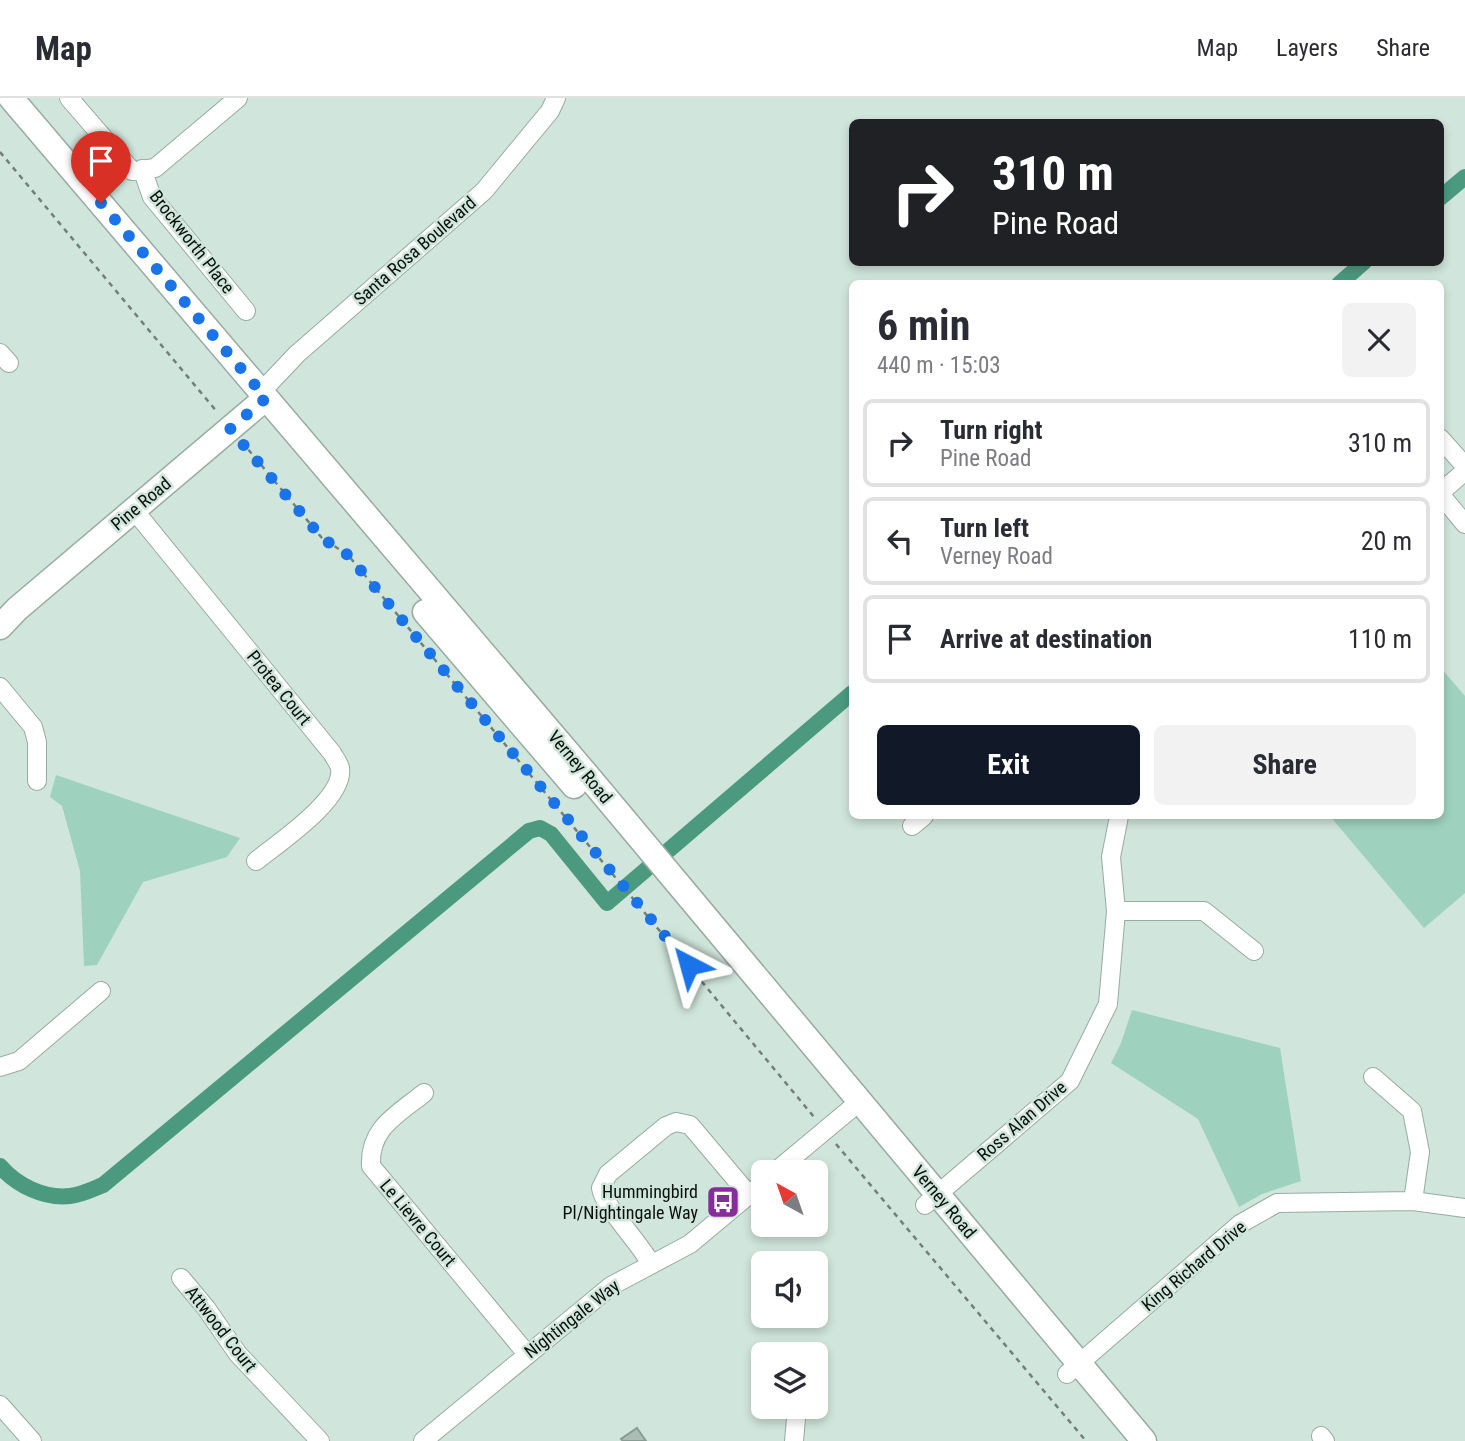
<!DOCTYPE html>
<meta charset="utf-8">
<style>
body{margin:0;font-family:"Roboto Condensed",sans-serif;background:#f2f2f3;color:#2b2b33;height:100vh;display:flex;flex-direction:column;font-size:26px;white-space:nowrap}
*{box-sizing:border-box;margin:0}
p{font-size:23px;color:#7c7c81}
.icon{flex:none;width:38px;height:38px;fill:none;stroke:currentColor;stroke-width:2;stroke-linecap:round;stroke-linejoin:round}
.map{position:relative;flex:1;overflow:hidden}
.details{position:absolute;left:849px;top:182px;width:595px;height:539px;display:flex;flex-direction:column;background:#fff;border-radius:10px;box-shadow:0 4px 10px #0003}
.details>*{flex:none}
.hud{position:absolute;left:849px;top:21px;width:595px;height:147px;border-radius:10px;box-shadow:0 4px 10px #0003;background:#202124;color:#fff;overflow:hidden}
.needle{width:46px;rotate:320deg}
.controls{position:absolute;left:751px;top:1062px;display:grid;gap:14px}
.controls a{display:grid;place-items:center;width:77px;height:77px;border-radius:10px;background:#fff;box-shadow:0 4px 10px #0003;font-size:35px}
.pin{position:absolute;display:grid;place-items:center;width:60px;height:60px;color:#fff;margin:-72px -30px;border-radius:50% 50% 50% 0;rotate:-45deg;box-shadow:0 0 7px #0007}
.pin .icon{rotate:45deg}
.me{position:absolute;width:77px;margin:-38px;rotate:321deg;stroke-linejoin:round;filter:drop-shadow(0 0 5px #0008)}
.turn{display:flex;align-items:center;gap:24px;height:147px;padding:0 28px;font-size:32px}
.turn .icon{width:91px;height:91px;stroke-width:2.5}
.turn b{display:block;font-size:49px;line-height:60px}
.round{display:grid;place-items:center;flex:none;width:74px;height:74px;border-radius:10px;background:#f2f2f3}
.headline{display:flex;align-items:center;justify-content:space-between;height:119px;padding:0 28px}
h1{font-size:42px;font-weight:700;line-height:52px}
.action{display:flex;gap:14px;margin-top:auto;padding:14px 28px}
.action a{flex:1;height:80px;border-radius:10px;background:#111827;color:#fff;font-size:28px;font-weight:700;line-height:80px;text-align:center}
.action a+a{background:#f2f2f3;color:#2b2b33}
ul{padding:0;list-style:none}
li{display:flex;align-items:center;gap:21px;height:88px;margin:0 14px 10px;padding:0 14px;border:4px solid #e1e1e2;border-radius:10px}
li div{flex:1}
li b{display:block;font-size:26px}
li em{font-style:normal}
header{display:flex;align-items:center;gap:42px;box-sizing:border-box;height:98px;padding:0 35px;background:#fff;border-bottom:2px solid #e1e1e2}
header strong{font-size:33px}
nav{display:flex;gap:38px;margin-inline-start:auto;font-size:24px}
.map>svg:first-child{display:block}
.green{fill:#9ed2be}
.lines{fill:none;stroke-linecap:round;stroke-linejoin:round}
.canal{stroke:#4b9a80;stroke-width:16}
.building{fill:#a9bdb5;stroke:#8a9d95;stroke-width:2}
.street-casing{stroke:#97aba3;stroke-width:20}
.secondary-casing{stroke:#97aba3;stroke-width:27}
.path{stroke:#72807a;stroke-width:2.5;stroke-dasharray:5 5;stroke-linecap:butt}
.street{stroke:#fff;stroke-width:18}
.secondary{stroke:#fff;stroke-width:24}
.route{stroke:#1a73e8;stroke-width:12;stroke-dasharray:0 21.6}
.labels{text-anchor:middle;stroke-width:5;stroke-linejoin:round;paint-order:stroke}
.street-label{font-size:18px;fill:#09100d;stroke:#d0e5dc}
.poi-label{font-size:18px;fill:#09100d;stroke:#d0e5dc;text-anchor:end}
</style>
<header>
<strong>Map</strong>
<nav><a>Map</a><a>Layers</a><a>Share</a></nav>
</header>
<div class="map">
<svg width="1465" height="1343" viewBox="0 0 1465 1343">
<rect width="100%" height="100%" fill="#d0e5dc"/>
<path class="green" d="M 1440,569 L 1465,598 L 1465,795 L 1424,830 L 1330,718 L 1440,718 Z
M 56,677 L 240,740 L 227,759 L 143,784 L 97,867 L 84,868 L 80,773 L 62,708 L 50,699 Z
M 1132,912 L 1280,950 L 1301,1083 L 1262,1096 L 1239,1109 L 1198,1021 L 1111,965 L 1121,945 Z"/>
<g class="lines">
<path class="canal" d="M 1440,100 L 1465,79
M 1339,186 L 1364,164
M 0,1068 C 16,1087 44,1101 70,1098 C 81,1097 93,1091 103,1087 L 529,733 L 540,730 L 551,736 L 607,805 L 852,595"/>
</g>
<path class="building" d="M 637,1330 L 646,1343 L 623,1343 L 621,1341 Z"/>
<g class="lines">
<defs>
<path id="street" d="M 69,0 L 132,73 L 155,70 L 238,0
M 142,71 L 152,99 L 246,213
M 0,255 L 9,265
M 261,294 L 297,256 L 484,93 L 550,13 L 556,0
M 1440,340 L 1465,368
M 1440,395 L 1465,373
M 1440,396 L 1465,426
M 134,412 L 332,655 C 334,659 339,665 340,670 C 345,701 278,745 256,763
M 0,589 L 33,629 L 37,644 L 37,683
M 912,728 L 924,718
M 1116,813 L 1204,813 L 1254,853
M 0,969 L 19,963 L 101,893
M 1373,979 L 1412,1013 L 1420,1054 L 1413,1103
M 424,995 C 397,1017 369,1030 371,1068 L 527,1256
M 775,1074 L 859,1004
M 925,1107 L 1070,983 L 1108,906 L 1116,813 L 1111,759 L 1119,718
M 651,1166 C 640,1145 603,1108 601,1090 L 608,1076 L 666,1028 L 676,1024 L 690,1027 L 749,1097
M 181,1180 L 206,1210 L 238,1256 L 320,1343
M 1067,1276 L 1240,1126 L 1277,1105 L 1413,1103 L 1465,1110
M 0,1307 L 32,1343
M 1321,1338 L 1325,1343
M 423,1343 L 611,1188 L 690,1146 L 763,1085
M 794,1343 L 797,1309"/>
<path id="secondary" d="M 11,0 L 587,677 L 1144,1343
M 425,514 L 574,688
M 0,529 L 17,511 L 266,300"/>
</defs>
<use href="#street" class="street-casing"/>
<use href="#secondary" class="secondary-casing"/>
<path class="path" d="M 0,54 L 218,315
M 242,344 L 322,440 L 348,457 L 814,1019
M 836,1046 L 1086,1343"/>
<use href="#street" class="street"/>
<use href="#secondary" class="secondary"/>
</g>
<g class="lines">
<path class="route" d="M 101,105 L 266,300 L 230,331 L 322,440 L 348,457 L 689,867"/>
</g>
<defs>
<symbol id="bus-square" viewBox="-11 -11 22 22"><rect x="-9" y="-9" width="18" height="18" rx="4" fill="#862d9a" stroke="#d0e5dc"/><path d="M-5-6H5V4H4V6H2V4H-2V6H-4V4H-5ZM-3.5-4V0h7V-4ZM-3.5 1.2v1.5H-2V1.2ZM2 1.2v1.5H3.5V1.2Z" fill="#fff"/></symbol>
</defs>
<g fill-rule="evenodd">
<use href="#bus-square" x="704" y="1085" width="38" height="38"/>
</g>
<g class="labels">
<g class="street-label">
<text transform="translate(192 144) rotate(52)" y="6">Brockworth Place</text>
<text transform="translate(415 153) rotate(-41)" y="6">Santa Rosa Boulevard</text>
<text transform="translate(141 406) rotate(-40)" y="6">Pine Road</text>
<text transform="translate(279 590) rotate(51)" y="6">Protea Court</text>
<text transform="translate(580 669) rotate(50)" y="6">Verney Road</text>
<text transform="translate(1022 1023) rotate(-41)" y="6">Ross Alan Drive</text>
<text transform="translate(944 1104) rotate(50)" y="6">Verney Road</text>
<text transform="translate(418 1125) rotate(50)" y="6">Le Lievre Court</text>
<text transform="translate(1194 1168) rotate(-40)" y="6">King Richard Drive</text>
<text transform="translate(572 1221) rotate(-38)" y="6">Nightingale Way</text>
<text transform="translate(221 1231) rotate(52)" y="6">Attwood Court</text>
</g>
<g class="poi-label">
<text x="698" y="1100">Hummingbird<tspan x="698" dy="21">Pl/Nightingale Way</tspan></text>
</g>
</g>
</svg>
<div class="controls">
<a><svg class="needle" viewBox="-14 -14 28 28"><path d="M0-13l5 13h-10z" fill="#e53935"/><path d="M0 13l5-13h-10z" fill="#7c7c81"/></svg></a>
<a><svg class="icon" aria-label="sound" viewBox="0 0 24 24"><path d="M4 9h4l5-4v14l-5-4H4zM17 9q2 3 0 6"/></svg></a>
<a><svg class="icon" aria-label="layers" viewBox="0 0 24 24"><path d="M12 4l9 5-9 5-9-5zM3 14l9 5 9-5"/></svg></a>
</div>
<div class="pin" style="left:101px;top:105px;background:#d93025"><svg class="icon" aria-label="arrive" viewBox="0 0 24 24"><path d="M6 21V4h12l-3 4 3 4H6"/></svg></div>
<svg class="me" style="left:689px;top:867px" viewBox="-20 -20 40 40"><path d="M0-17L14 15 0 8-14 15z" fill="#1a73e8" stroke="#fff" stroke-width="4"/></svg>
<div class="hud">
<div class="turn"><svg class="icon" aria-label="right" viewBox="0 0 24 24"><path d="M7 20v-9h11M14 6l5 5-5 5"/></svg><div><b>310 m</b>Pine Road</div></div>
</div>
<section class="details">
<div class="headline"><div><h1>6 min</h1><p>440 m · 15:03</p></div><a class="round"><svg class="icon" aria-label="close" viewBox="0 0 24 24"><path d="M6 6l12 12M18 6L6 18"/></svg></a></div>
<ul>
<li><svg class="icon" aria-label="right" viewBox="0 0 24 24"><path d="M7 20v-9h11M14 6l5 5-5 5"/></svg><div><b>Turn right</b><p>Pine Road</p></div><em>310 m</em></li>
<li><svg class="icon" aria-label="left" viewBox="0 0 24 24"><path d="M17 20v-9H6M10 6l-5 5 5 5"/></svg><div><b>Turn left</b><p>Verney Road</p></div><em>20 m</em></li>
<li><svg class="icon" aria-label="arrive" viewBox="0 0 24 24"><path d="M6 21V4h12l-3 4 3 4H6"/></svg><div><b>Arrive at destination</b></div><em>110 m</em></li>
</ul>
<div class="action"><a>Exit</a><a>Share</a></div>
</section>
</div>
